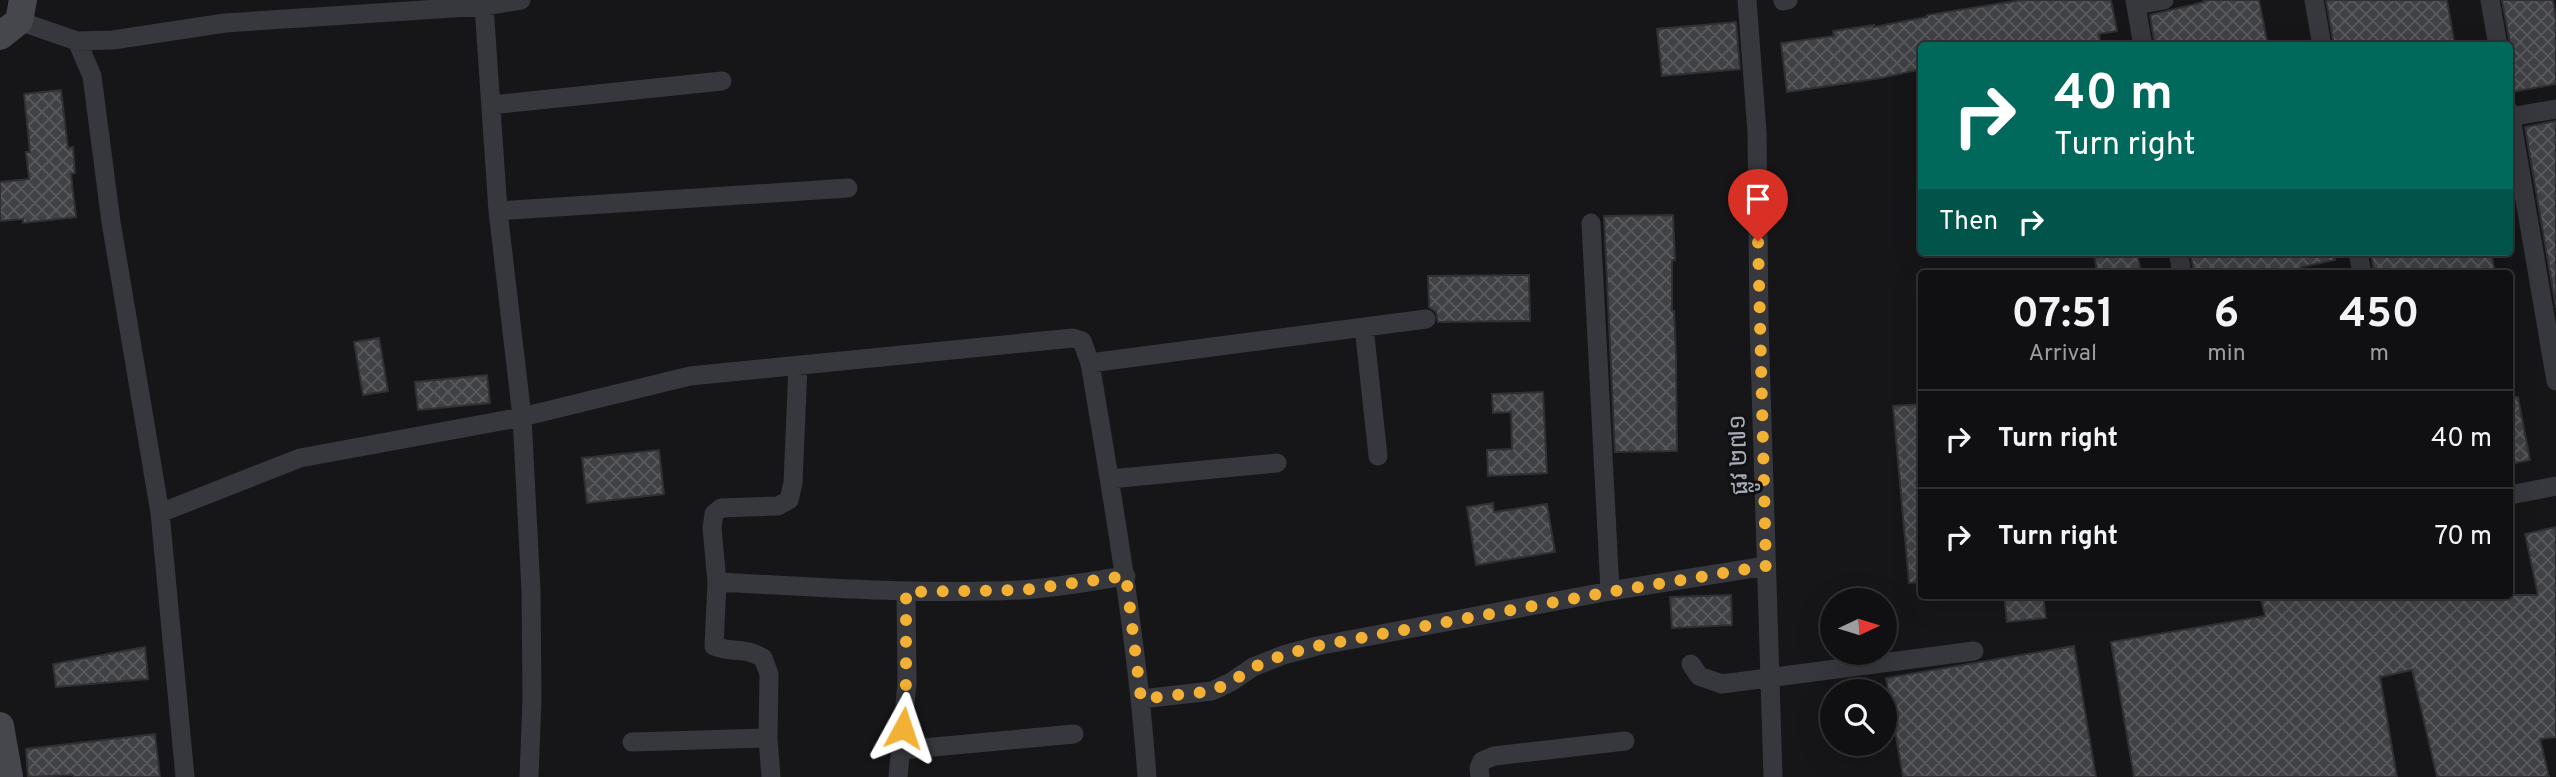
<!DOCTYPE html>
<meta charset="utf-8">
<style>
body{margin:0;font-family:Overpass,"Noto Sans Khmer",sans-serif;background:#1e1e20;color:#f1f3f6;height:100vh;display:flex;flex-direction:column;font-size:26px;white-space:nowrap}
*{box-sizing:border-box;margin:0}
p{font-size:23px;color:#9c9d9f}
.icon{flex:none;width:38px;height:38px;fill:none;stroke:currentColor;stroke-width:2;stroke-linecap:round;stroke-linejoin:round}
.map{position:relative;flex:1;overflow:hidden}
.panel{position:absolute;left:1918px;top:270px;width:595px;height:329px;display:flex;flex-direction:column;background:#101012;border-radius:7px;box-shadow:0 7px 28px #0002,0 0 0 2px #303032}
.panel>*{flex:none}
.banner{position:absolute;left:1918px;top:42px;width:595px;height:214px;border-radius:7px;box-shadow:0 7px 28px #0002,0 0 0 2px #303032;background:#00695c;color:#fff;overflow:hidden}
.needle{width:46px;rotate:86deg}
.tools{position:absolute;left:1820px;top:588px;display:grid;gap:14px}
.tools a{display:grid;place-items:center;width:77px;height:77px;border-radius:50%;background:#101012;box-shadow:0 7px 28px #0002,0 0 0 2px #303032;font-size:35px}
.pin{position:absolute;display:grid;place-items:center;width:60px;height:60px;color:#fff;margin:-72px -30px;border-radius:50% 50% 50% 0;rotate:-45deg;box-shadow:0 0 7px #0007}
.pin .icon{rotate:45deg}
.me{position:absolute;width:77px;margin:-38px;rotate:5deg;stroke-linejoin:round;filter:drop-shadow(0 0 5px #0008)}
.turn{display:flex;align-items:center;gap:24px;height:147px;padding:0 21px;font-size:32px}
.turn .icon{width:91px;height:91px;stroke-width:2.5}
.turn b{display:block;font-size:49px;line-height:60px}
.then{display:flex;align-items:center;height:66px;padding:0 21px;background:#0003;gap:14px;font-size:26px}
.eta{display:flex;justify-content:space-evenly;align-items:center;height:119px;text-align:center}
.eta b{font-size:42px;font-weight:700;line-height:49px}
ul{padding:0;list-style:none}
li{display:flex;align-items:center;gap:21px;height:98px;padding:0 21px;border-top:2px solid #303032}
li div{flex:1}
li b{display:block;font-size:26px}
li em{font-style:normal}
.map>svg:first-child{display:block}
.building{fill:url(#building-cross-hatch);stroke:#303034;stroke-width:2}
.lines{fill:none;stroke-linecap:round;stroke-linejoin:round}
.street{stroke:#37383d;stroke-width:19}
.secondary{stroke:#45474d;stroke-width:28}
.route{stroke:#f2b134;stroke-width:12;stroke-dasharray:0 21.6}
.labels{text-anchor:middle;stroke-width:6;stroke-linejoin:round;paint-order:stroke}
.street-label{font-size:24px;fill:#a8adb8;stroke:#111113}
</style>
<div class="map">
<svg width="2556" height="777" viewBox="0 0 2556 777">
<defs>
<pattern id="building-cross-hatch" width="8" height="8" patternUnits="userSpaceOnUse" patternTransform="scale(1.75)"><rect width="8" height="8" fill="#404145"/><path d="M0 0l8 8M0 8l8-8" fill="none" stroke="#595a5e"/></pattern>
</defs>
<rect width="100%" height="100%" fill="#161618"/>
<path class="building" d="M 2022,0 L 2111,0 L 2117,31 L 2099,34 L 2101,46 L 2066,46 L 2065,43 L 2049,46 L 1922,46 L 1922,69 L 1881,78 L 1787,92 L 1781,43 L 1834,36 L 1833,31 L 1874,25 L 1874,27 L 1927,17 L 1927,15 Z
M 2204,0 L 2259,0 L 2268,46 L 2155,46 L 2150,15 L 2204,2 Z
M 2326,0 L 2447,0 L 2455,46 L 2334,46 Z
M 2502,0 L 2553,0 L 2556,18 L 2556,84 L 2512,92 L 2510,77 L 2510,44 Z
M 1736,22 L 1740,69 L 1662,76 L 1657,29 Z
M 61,90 L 68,148 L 73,147 L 75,173 L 71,174 L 76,217 L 23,223 L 23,219 L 0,221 L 0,182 L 29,179 L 26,152 L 30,152 L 24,94 Z
M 2556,121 L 2556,308 L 2525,127 Z
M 1673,215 L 1675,260 L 1672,260 L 1672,311 L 1674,311 L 1676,356 L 1677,451 L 1615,452 L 1604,216 Z
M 2094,252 L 2137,252 L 2141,273 L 2097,273 Z
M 2190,252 L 2334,252 L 2335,260 L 2302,267 L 2303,273 L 2194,273 Z
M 2375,252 L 2491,252 L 2495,273 L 2374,273 L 2371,253 Z
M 1529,275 L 1530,321 L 1438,322 L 1436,312 L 1429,307 L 1428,276 Z
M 379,338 L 388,391 L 363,395 L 354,342 Z
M 487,375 L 490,403 L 418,410 L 415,382 Z
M 1543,392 L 1547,473 L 1488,476 L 1487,450 L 1512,449 L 1511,412 L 1493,413 L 1492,394 Z
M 2510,397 L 2518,397 L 2530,460 L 2510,464 Z
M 1922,404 L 1922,582 L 1909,583 L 1893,406 Z
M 659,450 L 664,494 L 587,503 L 582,458 Z
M 1493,503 L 1494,512 L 1547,504 L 1555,552 L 1476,565 L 1467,507 Z
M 2556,527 L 2556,737 L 2540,739 L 2549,777 L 2437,777 L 2412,670 L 2380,677 L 2397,777 L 2134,777 L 2111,642 L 2265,616 L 2260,595 L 2538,595 L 2525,534 Z
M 1731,595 L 1732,625 L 1672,628 L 1670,597 Z
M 2004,595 L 2043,595 L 2046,618 L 2007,622 Z
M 2074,646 L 2096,777 L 1903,777 L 1886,678 Z
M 145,647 L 148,679 L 56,687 L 53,664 Z
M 155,734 L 160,777 L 74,777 L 73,775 L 28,777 L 26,749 Z"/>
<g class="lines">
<path class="street" d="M 1747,0 L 1757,132 L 1759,323 L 1773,777
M 2135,0 L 2143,46
M 2314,0 L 2322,46
M 2490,0 L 2498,46
M 1783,1 L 1788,0
M 2136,5 L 2164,0
M 484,6 L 498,211 L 522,417 L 531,591 L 532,699 L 529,777
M 19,21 L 77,41 L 113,40 L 225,23 L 484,6 L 521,0
M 77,41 L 92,76 L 111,222 L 160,513 L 185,777
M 491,105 L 722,81
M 2510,112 L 2556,381
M 2510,117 L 2556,109
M 498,211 L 848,188
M 1591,223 L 1610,591
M 2178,252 L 2182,273
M 2358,252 L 2362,273
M 1364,327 L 1378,456
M 1090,363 L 1426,319
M 1110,479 L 1277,463
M 2510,495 L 2556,486
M 160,513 L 300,458 L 522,417 L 690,376 L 1073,338 L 1082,341 L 1090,363 C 1113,501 1137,637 1147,777
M 717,582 C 818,587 919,595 1020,590 C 1056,588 1091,581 1126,576
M 1691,664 L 1699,676 L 1722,684 L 1974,651
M 1141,699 L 1212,691 L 1231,682 L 1253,667 L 1283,655 L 1317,646 L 1610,591 L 1766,566
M 632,742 L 768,738
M 901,750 L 1074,734
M 771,777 L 768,738 L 769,674 L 763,658 C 742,646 735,654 714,646 L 717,582 L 712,528 L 714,514 L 721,508 L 778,506 L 789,500 L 793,483 L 798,366
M 898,777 L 907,683 L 906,592
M 1480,777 L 1479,768 L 1482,761 L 1494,756 L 1625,741"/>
<path class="secondary" d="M 0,36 L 19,21 L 23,0
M 0,726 L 9,777"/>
</g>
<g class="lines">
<path class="route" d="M 903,728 L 906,683 L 906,592 L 1023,590 L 1126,576 L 1141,699 L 1212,691 L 1231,682 L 1254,667 L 1283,655 L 1317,646 L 1609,592 L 1766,566 L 1758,241"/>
</g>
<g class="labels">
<g class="street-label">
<text transform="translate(1738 455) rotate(-92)" y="8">ផ្លូវ ២៧១</text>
</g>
</g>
</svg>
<div class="tools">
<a><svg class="needle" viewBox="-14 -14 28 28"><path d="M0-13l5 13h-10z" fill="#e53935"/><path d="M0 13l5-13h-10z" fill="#9c9d9f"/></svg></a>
<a><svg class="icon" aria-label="search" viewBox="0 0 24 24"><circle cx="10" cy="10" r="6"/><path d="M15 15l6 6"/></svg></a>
</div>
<div class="pin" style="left:1758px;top:241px;background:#d93025"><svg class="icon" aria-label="arrive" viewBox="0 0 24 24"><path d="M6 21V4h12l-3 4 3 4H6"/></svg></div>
<svg class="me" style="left:903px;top:728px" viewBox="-20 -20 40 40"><path d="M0-17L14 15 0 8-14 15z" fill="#f2b134" stroke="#fff" stroke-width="4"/></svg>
<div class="banner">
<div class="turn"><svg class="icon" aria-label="right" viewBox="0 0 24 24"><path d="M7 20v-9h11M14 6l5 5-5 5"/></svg><div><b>40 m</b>Turn right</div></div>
<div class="then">Then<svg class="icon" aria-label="right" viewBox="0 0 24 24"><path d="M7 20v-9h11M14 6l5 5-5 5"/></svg></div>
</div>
<section class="panel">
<div class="eta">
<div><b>07:51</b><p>Arrival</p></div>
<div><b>6</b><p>min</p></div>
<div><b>450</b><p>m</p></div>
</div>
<ul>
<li><svg class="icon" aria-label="right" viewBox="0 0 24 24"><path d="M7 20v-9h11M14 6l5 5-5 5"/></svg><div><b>Turn right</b></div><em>40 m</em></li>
<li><svg class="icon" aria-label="right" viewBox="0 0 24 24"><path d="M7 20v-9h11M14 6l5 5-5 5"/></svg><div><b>Turn right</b></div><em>70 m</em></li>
</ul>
</section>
</div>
